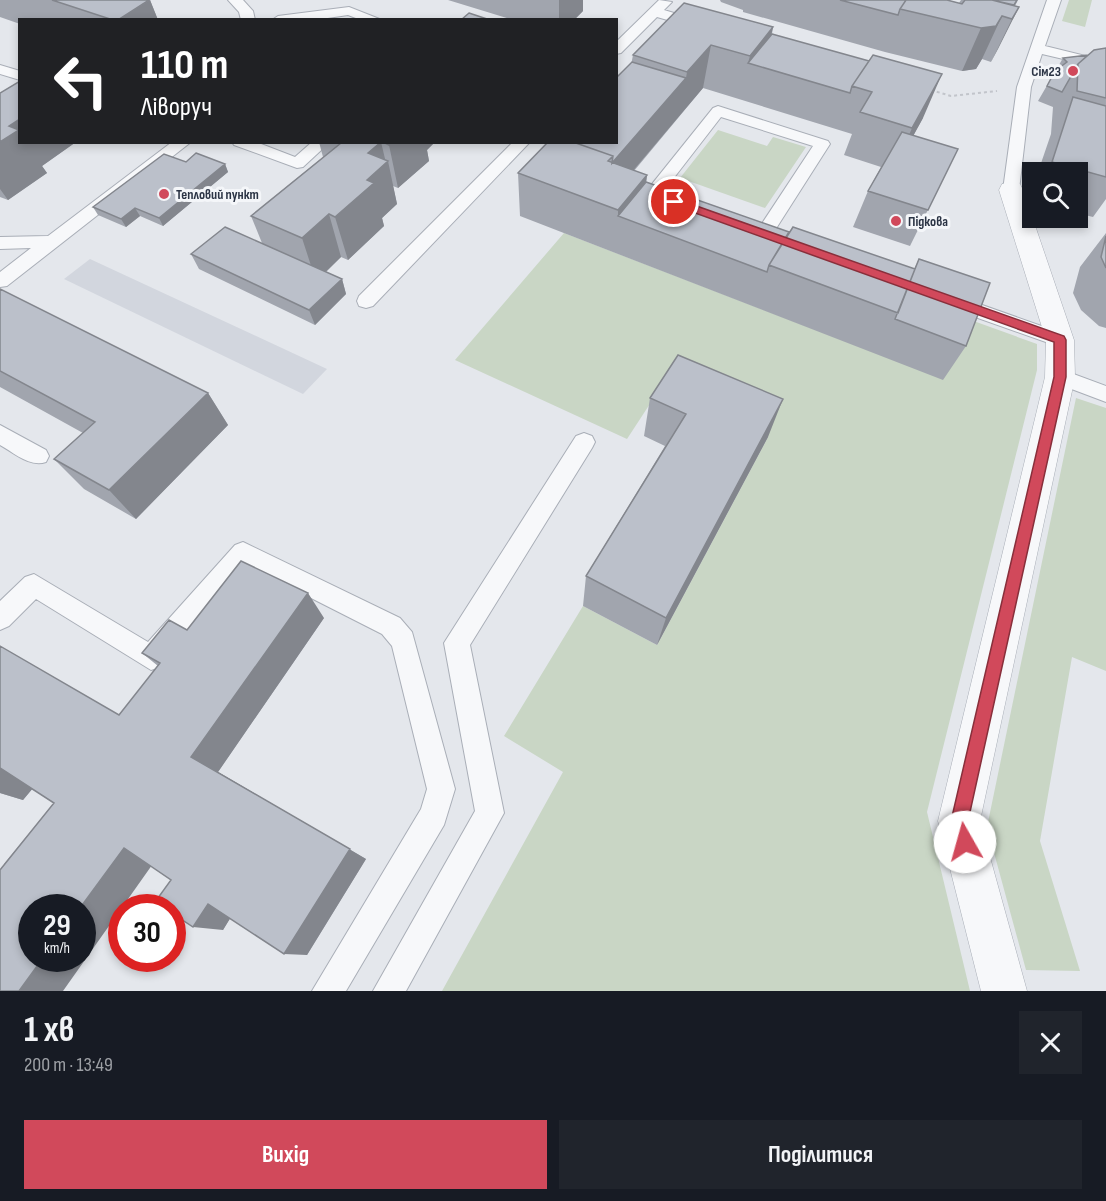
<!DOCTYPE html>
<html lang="uk">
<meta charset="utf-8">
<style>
body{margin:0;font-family:"Sofia Sans Condensed",sans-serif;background:#20242c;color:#f1f3f6;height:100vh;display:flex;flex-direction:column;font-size:22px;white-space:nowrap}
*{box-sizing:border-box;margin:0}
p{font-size:20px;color:#9ea1a6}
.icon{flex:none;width:33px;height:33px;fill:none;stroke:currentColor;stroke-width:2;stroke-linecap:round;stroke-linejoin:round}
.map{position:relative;height:991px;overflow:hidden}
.sheet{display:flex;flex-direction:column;background:#171b24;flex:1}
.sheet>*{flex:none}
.banner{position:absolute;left:18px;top:18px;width:600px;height:126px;border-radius:0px;box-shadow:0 3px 9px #0003;background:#202124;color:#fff;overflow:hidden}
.tools{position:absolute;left:1022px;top:162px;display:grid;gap:12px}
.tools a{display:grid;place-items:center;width:66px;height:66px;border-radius:0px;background:#171b24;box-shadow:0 3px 9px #0003;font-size:30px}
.speed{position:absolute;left:18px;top:894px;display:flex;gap:12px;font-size:30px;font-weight:700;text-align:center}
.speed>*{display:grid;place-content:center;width:78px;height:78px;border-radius:50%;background:#171b24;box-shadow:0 3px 9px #0003;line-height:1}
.speed small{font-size:15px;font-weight:400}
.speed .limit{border:9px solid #d22;background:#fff;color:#111}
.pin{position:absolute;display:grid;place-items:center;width:51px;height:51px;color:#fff;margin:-26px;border:3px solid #fff;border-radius:50%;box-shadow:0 2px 6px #0007}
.me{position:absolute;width:66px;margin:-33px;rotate:353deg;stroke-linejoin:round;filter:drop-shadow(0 0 4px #0008)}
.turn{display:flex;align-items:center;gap:21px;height:126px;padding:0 24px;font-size:27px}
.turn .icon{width:78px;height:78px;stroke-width:2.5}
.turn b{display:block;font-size:42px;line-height:51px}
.round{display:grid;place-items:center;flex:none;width:63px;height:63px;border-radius:0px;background:#20242c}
.headline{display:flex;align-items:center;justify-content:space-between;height:102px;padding:0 24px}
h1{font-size:36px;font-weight:700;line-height:45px}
.action{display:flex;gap:12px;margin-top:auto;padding:12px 24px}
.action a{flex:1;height:69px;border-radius:0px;background:#d1495b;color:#fff;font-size:24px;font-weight:700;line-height:69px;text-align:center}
.action a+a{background:#20242c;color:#f1f3f6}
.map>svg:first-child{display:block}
.built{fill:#d2d6de}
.green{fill:#c9d6c5}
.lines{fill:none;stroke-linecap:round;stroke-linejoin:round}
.lane-casing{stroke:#a9aeb7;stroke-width:2}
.street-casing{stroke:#a9aeb7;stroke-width:1}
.path{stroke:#c2c5cb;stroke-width:2;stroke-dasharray:3 3;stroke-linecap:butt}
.lane{fill:#f7f8fa;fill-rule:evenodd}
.street{fill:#f7f8fa;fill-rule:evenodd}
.wall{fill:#a1a5ae}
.shaded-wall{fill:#83868d}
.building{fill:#bbc0ca;stroke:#83868d;stroke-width:1.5}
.route{fill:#d1495b;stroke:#882f3b;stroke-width:1.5}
.poi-dot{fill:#d1495b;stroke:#f4f6f9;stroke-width:2}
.labels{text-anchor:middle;stroke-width:6;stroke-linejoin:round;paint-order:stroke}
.far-poi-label{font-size:14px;font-weight:bold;fill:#2b3445;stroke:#f4f6f9;text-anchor:start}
</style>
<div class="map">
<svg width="1106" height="991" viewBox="0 0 1106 991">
<rect width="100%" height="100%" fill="#e4e7ec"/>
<path class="built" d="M 90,259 L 327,369 L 303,394 L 64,279 Z"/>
<path class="green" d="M 1069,0 L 1092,0 L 1085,27 L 1062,21 Z
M 718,130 L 767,146 L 773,137 L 806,147 L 765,208 L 680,178 Z
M 564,233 L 943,379 L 968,319 L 1037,344 L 1037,370 L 927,812 L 970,991 L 442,991 L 563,772 L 504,736 L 583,606 L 657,645 L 768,437 L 659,390 L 627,439 L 455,360 Z
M 1076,398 L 1106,408 L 1106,671 L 1072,657 L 1040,841 L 1080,971 L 1026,970 L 987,827 Z"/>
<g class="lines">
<defs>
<path id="lane" d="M 228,0 L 243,0 L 253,11 L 255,20 L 241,20 L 239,12 Z
M 659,0 L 672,2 L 664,10 L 704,22 L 706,25 L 699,29 L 657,17 L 621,53 L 616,54 L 616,42 Z
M 1047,0 L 1061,0 L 1045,46 L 1106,61 L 1106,69 L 1042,54 L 1031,87 L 1019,190 L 1017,194 L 1005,194 L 1003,190 L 1017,87 Z
M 349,7 L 382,20 L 361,20 L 348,15 L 314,20 L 272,20 L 278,16 Z
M 0,65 L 20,71 L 20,80 L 0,74 Z
M 718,106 L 828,141 L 830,144 L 770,238 L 758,238 L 755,234 L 813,146 L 721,117 L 663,192 L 677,197 L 680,201 L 677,205 C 667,208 650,202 644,194 L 713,108 Z
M 172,142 L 191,142 L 7,286 L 0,287 L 0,272 L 31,248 L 0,249 L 0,237 L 48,236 Z
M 232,142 L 256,142 L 295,157 L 312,142 L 330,142 L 303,167 L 297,168 L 234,145 Z
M 513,142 L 530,142 L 373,306 L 366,308 L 359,306 L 357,301 L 359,296 Z
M 951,294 L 1067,335 L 1070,340 L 1067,345 L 1060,347 L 944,306 L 942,301 L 944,296 Z
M 1060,369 L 1106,386 L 1106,402 L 1053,382 L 1050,377 L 1053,372 Z
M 0,425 L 46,450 L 49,456 L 46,462 C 30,468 13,452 0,445 Z
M 584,433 L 592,436 L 595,442 L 592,448 L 470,645 L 504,813 L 406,991 L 373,991 L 475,811 L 444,643 L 576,436 Z
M 243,542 L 400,618 L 412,632 L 455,789 L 444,825 L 346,991 L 312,991 L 421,809 L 427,789 L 392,646 L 382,634 L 246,565 L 160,667 L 151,670 L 36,599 L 9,626 L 0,630 L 0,601 L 25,577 L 34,574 L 148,642 L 235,545 Z"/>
<path id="street" d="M 1011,182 L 1020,184 L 1023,190 L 1074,340 L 1075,377 L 980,821 L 1027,991 L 981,991 L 938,821 L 1045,377 L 1046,340 L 999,190 L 1002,184 Z"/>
</defs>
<use href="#lane" class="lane-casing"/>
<use href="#street" class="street-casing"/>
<path class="path" d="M 931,90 L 951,96 L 997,91"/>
<use href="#lane" class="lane"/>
<use href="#street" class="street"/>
</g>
<path class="wall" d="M 0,0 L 150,0 L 158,20 L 20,20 L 20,24 L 0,17 Z
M 448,0 L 583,0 L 583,11 L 574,20 L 513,20 Z
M 720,0 L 947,0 L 959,3 L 961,0 L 1018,0 L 1015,6 L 1019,7 L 991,62 L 982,59 L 976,69 L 962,71 L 885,52 L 743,12 L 743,10 L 721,2 Z
M 773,27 L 772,34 L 923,118 L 913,136 L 958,149 L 910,246 L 853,227 L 868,191 L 881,167 L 844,155 L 852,134 L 703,88 L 634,171 L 647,175 L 646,182 L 789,232 L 914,269 L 919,259 L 966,346 L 943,380 L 520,216 L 518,173 L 616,142 L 633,55 Z
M 1106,48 L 1106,199 L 1093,217 L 1077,213 L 1077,172 L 1038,172 L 1051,134 L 1053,107 L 1038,101 L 1063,58 L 1088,55 Z
M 0,93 L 20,142 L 76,142 L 42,166 L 47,173 L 8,200 L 0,197 Z
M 319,142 L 435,142 L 427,150 L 429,161 L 398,188 L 393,186 L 397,204 L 382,218 L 384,226 L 348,260 L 341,257 L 326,272 L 342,279 L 346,294 L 315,325 L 199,269 L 191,254 L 262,243 L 251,216 L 323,157 Z
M 186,162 L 225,164 L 228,172 L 163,226 L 140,216 L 126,227 L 98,215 L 93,207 Z
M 1106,233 L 1106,328 L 1099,326 L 1081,310 L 1073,293 L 1080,267 Z
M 0,289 L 208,393 L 228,425 L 136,519 L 84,489 L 54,459 L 83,433 L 0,387 Z
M 650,398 L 768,437 L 657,645 L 583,606 L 586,576 L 665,446 L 644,436 Z
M 324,618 L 218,772 L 366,859 L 307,955 L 230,918 L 223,930 L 171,880 L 151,866 L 4,864 L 54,803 L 32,789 L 23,800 L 0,793 L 119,715 L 158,666 L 142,653 L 187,630 Z"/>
<path class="shaded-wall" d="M 150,0 L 158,20 L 118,20 Z
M 559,0 L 583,0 L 583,11 L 574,20 L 559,20 Z
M 1019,7 L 998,49 L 991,62 L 1012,19 Z
M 1002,16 L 982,59 L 976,69 L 962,71 L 981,28 Z
M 773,27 L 764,68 L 748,63 L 750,56 Z
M 711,45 L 703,88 L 609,199 L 612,163 L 686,78 L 687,72 Z
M 942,74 L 923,118 L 894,171 L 912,128 Z
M 20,119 L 20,142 L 76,142 L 42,166 L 47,173 L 8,200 L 0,189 L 0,142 L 9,126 Z
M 381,142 L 386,163 L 388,161 L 397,204 L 382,218 L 384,226 L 348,260 L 335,217 L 368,153 Z
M 392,142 L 435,142 L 427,150 L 429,161 L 398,188 L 389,145 Z
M 225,164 L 228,172 L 163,226 L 159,218 Z
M 647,175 L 642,218 L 618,216 L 618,210 Z
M 135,208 L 140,216 L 126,227 L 121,219 Z
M 329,214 L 341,257 L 316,281 L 302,238 Z
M 342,279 L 346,294 L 315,325 L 309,310 Z
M 208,393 L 228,425 L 136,519 L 109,490 Z
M 783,399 L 768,437 L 657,645 L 666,618 Z
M 308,593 L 324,618 L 218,772 L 366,859 L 307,955 L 284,954 L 191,757 Z
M 0,767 L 39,781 L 23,800 L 0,793 Z
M 124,848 L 157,858 L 63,991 L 19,991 L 43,958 L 82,958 L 82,908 L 80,908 Z
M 208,904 L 236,909 L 223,930 L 193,927 Z"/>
<path class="building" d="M 52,0 L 149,0 L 118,20 L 113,20 Z
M 840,0 L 906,0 L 900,9 L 898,15 Z
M 906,0 L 947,0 L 962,4 L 965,0 L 992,0 L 1019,7 L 1012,19 L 1002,16 L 996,26 L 981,28 L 900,9 Z
M 992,0 L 1017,0 L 1014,5 Z
M 684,3 L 773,27 L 750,56 L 711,45 L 687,72 L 633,55 Z
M 469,13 L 490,20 L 461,20 Z
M 772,34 L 869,61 L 852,86 L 850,93 L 748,63 Z
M 1106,48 L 1106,98 L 1077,91 L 1078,64 L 1094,50 Z
M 873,55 L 942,74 L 912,128 L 860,112 L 872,92 L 852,86 Z
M 1088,55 L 1078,64 L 1062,92 L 1047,86 L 1055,71 L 1067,62 L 1063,58 Z
M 632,62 L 686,78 L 612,163 L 613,156 L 573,142 L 616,142 L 616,78 Z
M 20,81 L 20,119 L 9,126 L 19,130 L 0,142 L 0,93 Z
M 1073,97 L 1106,106 L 1106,177 L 1052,162 Z
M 902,132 L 958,149 L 928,210 L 868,191 Z
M 340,142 L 381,142 L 368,153 L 388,161 L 367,180 L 374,183 L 335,217 L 329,214 L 302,238 L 251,216 L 341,143 Z
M 383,142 L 392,142 L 389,145 Z
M 548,142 L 573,142 L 613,156 L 608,161 L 647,175 L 618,210 L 518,173 Z
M 196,153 L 225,164 L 159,218 L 135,208 L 121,219 L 93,207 L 164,154 L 186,162 Z
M 646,182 L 789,232 L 769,265 L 767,272 L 618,216 Z
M 225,227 L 342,279 L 309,310 L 191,254 Z
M 793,227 L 915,269 L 898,313 L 769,265 Z
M 1106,236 L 1106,268 L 1101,257 Z
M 919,259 L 990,283 L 966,346 L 895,319 Z
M 0,289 L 208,393 L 109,490 L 54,459 L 95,422 L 0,371 Z
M 678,355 L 783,399 L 666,618 L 586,576 L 686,414 L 650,398 Z
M 241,561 L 308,593 L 191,757 L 350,849 L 284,954 L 208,904 L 193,927 L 172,913 L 172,908 L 164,908 L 155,902 L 171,880 L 124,848 L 80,908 L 32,908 L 32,958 L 43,958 L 19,991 L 0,991 L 0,870 L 54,803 L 0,768 L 0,646 L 119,715 L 160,663 L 142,653 L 169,620 L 187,630 Z"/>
<path class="route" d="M 674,198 L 1064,336 L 1066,340 L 1066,377 L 968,821 L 974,842 L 971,848 L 965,851 L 959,848 L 951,821 L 1054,377 L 1054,342 L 670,204 L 670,199 Z"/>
<g class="poi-dot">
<circle cx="1073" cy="71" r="6"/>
<circle cx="164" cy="194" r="6"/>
<circle cx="896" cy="221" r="6"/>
</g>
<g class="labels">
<g class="far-poi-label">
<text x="1061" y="76" text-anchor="end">Сім23</text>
<text x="176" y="199">Тепловий пункт</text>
<text x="908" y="226">Підкова</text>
</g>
</g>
</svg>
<div class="tools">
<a><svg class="icon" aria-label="search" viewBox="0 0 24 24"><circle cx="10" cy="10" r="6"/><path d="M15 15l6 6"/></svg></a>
</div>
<div class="speed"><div>29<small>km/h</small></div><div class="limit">30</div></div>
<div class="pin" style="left:674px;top:202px;background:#d93025"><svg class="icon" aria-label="arrive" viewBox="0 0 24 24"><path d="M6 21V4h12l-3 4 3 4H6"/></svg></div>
<svg class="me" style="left:965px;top:842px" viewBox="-20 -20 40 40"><circle r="19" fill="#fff"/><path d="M0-13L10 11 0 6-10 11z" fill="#d1495b"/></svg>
<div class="banner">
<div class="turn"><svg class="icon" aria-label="left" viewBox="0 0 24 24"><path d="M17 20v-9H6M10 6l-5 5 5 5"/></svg><div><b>110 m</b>Ліворуч</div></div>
</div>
</div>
<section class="sheet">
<div class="headline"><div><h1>1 хв</h1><p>200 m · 13:49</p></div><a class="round"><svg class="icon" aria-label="close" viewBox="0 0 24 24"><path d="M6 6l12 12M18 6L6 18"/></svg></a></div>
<div class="action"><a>Вихід</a><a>Поділитися</a></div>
</section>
